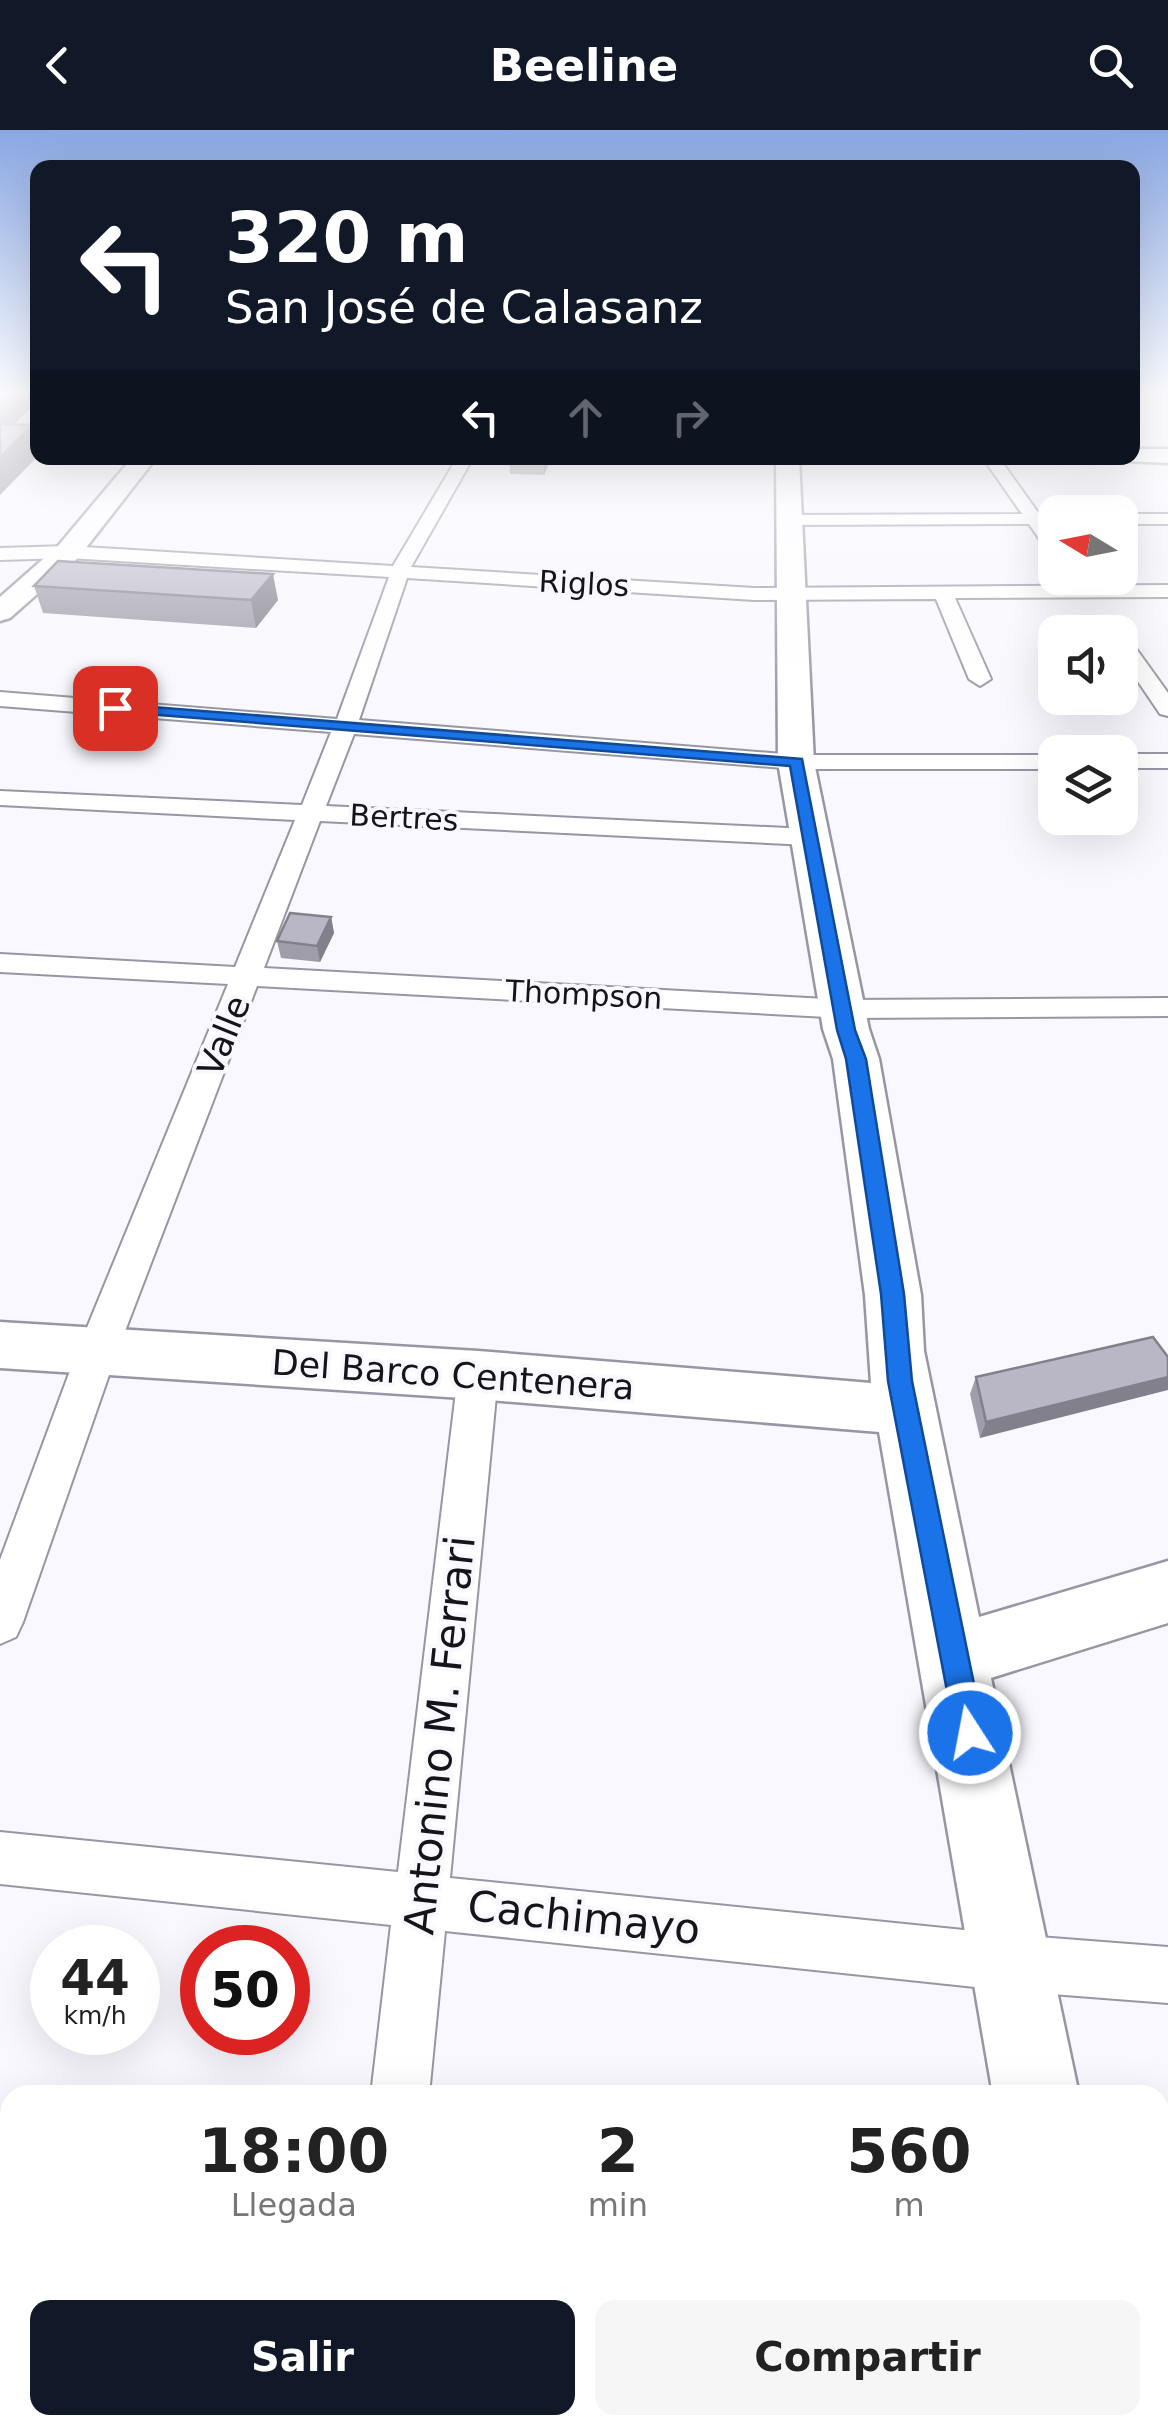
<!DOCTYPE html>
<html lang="es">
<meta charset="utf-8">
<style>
body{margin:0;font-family:"DejaVu Sans",sans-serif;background:#f6f6f6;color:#222;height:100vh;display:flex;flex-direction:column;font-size:38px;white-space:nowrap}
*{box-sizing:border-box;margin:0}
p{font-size:32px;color:#767676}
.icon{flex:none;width:55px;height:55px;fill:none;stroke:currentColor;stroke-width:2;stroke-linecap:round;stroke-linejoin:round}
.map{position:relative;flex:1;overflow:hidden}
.sheet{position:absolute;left:0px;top:1955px;width:1170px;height:350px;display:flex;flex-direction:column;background:#fff;border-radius:30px 30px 0 0;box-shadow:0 10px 40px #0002}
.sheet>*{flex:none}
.top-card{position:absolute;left:30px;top:30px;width:1110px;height:305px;border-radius:20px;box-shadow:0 10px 40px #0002;background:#111827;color:#fff;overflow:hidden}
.needle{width:65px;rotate:280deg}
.buttons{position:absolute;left:1038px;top:365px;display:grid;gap:20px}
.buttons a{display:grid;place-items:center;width:100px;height:100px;border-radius:20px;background:#fff;box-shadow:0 10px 40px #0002;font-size:50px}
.speed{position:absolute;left:30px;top:1795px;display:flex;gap:20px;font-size:50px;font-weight:700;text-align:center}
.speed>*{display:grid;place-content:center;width:130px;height:130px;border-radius:50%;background:#fff;box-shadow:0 10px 40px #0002;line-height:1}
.speed small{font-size:25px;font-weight:400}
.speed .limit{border:15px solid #d22;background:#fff;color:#111}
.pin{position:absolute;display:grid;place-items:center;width:85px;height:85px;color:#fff;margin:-42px;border-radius:20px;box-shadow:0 5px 15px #0006}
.me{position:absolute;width:110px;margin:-55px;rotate:349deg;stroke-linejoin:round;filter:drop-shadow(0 0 8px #0008)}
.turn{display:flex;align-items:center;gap:35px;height:210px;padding:0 30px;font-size:45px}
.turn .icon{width:130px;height:130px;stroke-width:2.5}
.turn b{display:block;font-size:70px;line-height:85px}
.lanes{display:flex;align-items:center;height:95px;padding:0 30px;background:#0003;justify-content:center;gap:50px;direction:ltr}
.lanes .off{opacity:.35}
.eta{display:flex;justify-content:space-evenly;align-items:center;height:170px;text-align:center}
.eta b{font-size:60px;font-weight:600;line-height:70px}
.cta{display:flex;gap:20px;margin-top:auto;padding:20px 30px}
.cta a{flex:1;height:115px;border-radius:20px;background:#111827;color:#fff;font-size:40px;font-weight:600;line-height:115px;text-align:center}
.cta a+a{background:#f6f6f6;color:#222}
header{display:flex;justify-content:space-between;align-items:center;height:130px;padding:0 30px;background:#111827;color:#fff;font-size:45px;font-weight:600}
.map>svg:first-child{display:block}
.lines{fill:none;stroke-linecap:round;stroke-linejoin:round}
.street-casing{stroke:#9796a4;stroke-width:4}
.secondary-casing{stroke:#9796a4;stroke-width:5}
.primary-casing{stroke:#9796a4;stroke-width:5}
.street{fill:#fff;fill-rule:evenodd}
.secondary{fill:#fff;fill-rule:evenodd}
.primary{fill:#fff;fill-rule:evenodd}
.wall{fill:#9f9daa}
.shaded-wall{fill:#82808b}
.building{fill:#b9b7c6;stroke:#82808b;stroke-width:2.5}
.route{fill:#1a73e8;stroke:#114b97;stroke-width:2.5}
.labels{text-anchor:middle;stroke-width:8;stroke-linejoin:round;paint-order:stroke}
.far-street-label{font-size:30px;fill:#151419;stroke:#f8f8fe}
.street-label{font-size:35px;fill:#151419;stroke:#f8f8fe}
.near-street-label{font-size:42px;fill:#151419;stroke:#f8f8fe}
</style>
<header><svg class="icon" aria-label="back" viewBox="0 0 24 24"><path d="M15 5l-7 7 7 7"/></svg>Beeline<svg class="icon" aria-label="search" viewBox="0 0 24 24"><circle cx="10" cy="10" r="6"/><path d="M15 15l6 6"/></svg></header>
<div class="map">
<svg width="1168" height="2305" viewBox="0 0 1168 2305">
<rect width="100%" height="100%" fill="#f8f8fe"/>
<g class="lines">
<defs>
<path id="street" d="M 457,328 L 473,328 L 411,437 L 754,458 L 1168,455 L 1168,467 L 955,468 L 991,549 L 980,556 L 969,549 L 936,469 L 754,470 L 407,448 L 359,590 L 796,625 L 1055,625 L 1055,639 L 796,639 L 354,604 L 326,676 L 808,699 L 821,707 L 808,715 L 320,691 L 264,838 L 845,870 L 1168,868 L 1168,886 L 845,888 L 257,856 L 117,1222 L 23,1492 L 16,1507 L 0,1514 L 0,1430 L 77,1222 L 228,854 L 0,842 L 0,824 L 235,837 L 295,690 L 0,675 L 0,661 L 302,675 L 331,602 L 0,576 L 0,562 L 337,589 L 389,447 L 68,428 L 0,430 L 0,418 L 68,416 L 393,436 Z
M 983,328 L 999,328 L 1039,384 L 1055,384 L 1055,394 L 1047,394 L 1055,406 L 1055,425 L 1049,423 L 1029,394 L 787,395 L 778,390 L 787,385 L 1022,384 Z
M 1120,384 L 1168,384 L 1168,394 L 1120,394 Z
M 1120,504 L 1127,506 L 1168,563 L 1168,586 L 1160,584 L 1120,525 Z
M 1120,624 L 1168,624 L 1168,638 L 1120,638 Z
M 478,1229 L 492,1234 L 498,1245 L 450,1748 L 1013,1805 L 1168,1817 L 1168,1873 L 1013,1861 L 445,1801 L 429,1965 L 371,1965 L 391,1795 L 0,1754 L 0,1702 L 398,1742 L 458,1245 L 464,1234 Z
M 331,2295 L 399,2295 L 398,2305 L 330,2305 Z"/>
<path id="secondary" d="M 1132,319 L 1168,319 L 1168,333 L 1124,331 L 1121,328 L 1132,328 Z
M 776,328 L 799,328 L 814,632 L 869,899 L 879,929 L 921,1165 L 924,1221 L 979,1487 L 1168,1431 L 1168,1493 L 991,1548 L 1079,1965 L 993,1965 L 879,1302 L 478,1269 L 0,1238 L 0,1192 L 478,1221 L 871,1253 L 865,1165 L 833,929 L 823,899 L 778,632 Z
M 1045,2295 L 1143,2295 L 1146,2305 L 1046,2305 Z"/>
<path id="primary" d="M 132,328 L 156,328 L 78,428 L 10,488 L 0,491 L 0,467 L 58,416 Z"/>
</defs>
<use href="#street" class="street-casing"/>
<use href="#secondary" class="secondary-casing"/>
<use href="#primary" class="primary-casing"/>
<use href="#street" class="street"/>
<use href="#secondary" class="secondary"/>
<use href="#primary" class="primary"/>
</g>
<path class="wall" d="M 509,328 L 551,328 L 544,345 L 510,344 Z
M 34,456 L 278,470 L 256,498 L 43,483 Z
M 331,787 L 334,803 L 320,832 L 281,828 L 277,811 Z
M 1168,1227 L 980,1308 L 970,1264 L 976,1247 Z"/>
<path class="shaded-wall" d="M 14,260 L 38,260 L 38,271 L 5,303 L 0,304 L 0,273 Z
M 33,295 L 38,311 L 38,326 L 0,365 L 0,327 Z
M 544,328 L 551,328 L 544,345 Z
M 273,444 L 278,470 L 256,498 L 251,470 Z
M 331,787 L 334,803 L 320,832 L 317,816 Z
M 1168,1247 L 1168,1260 L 980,1308 L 986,1292 Z"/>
<path class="building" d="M 0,260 L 14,260 L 0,273 Z
M 0,294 L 33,295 L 0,327 Z
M 58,431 L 273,444 L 251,470 L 34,456 Z
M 290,783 L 331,787 L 317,816 L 277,811 Z
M 1153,1207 L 1168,1227 L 1168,1247 L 986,1292 L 976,1247 Z"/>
<linearGradient id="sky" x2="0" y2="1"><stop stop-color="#8aa7e2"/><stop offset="0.45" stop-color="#fcfcff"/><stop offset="1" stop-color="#fcfcff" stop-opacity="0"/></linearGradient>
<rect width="1168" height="583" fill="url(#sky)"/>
<path class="route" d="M 115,574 L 802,629 L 855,900 L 866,929 L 904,1164 L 912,1251 L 984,1603 L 980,1613 L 970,1618 L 959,1613 L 955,1603 L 888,1251 L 881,1164 L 846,929 L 837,900 L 790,636 L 110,581 L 110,575 Z"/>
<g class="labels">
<g class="far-street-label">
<text transform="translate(584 454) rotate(3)" y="10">Riglos</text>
<text transform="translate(404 688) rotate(3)" y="10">Bertres</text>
<text transform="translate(584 865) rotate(3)" y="10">Thompson</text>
</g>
<g class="street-label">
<text transform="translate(224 906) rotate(-68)" y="12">Valle</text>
<text transform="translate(453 1245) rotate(4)" y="12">Del Barco Centenera</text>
</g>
<g class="near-street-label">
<text transform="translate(439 1605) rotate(-84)" y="15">Antonino M. Ferrari</text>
<text transform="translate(584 1787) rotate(6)" y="15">Cachimayo</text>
</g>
</g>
</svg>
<div class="buttons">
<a><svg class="needle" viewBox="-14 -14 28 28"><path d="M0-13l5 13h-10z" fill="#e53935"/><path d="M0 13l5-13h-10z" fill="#767676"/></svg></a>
<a><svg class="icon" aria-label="sound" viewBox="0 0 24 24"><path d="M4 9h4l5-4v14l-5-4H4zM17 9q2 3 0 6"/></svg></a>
<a><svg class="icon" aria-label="layers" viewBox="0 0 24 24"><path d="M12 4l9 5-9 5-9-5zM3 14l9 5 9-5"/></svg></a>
</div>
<div class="speed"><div>44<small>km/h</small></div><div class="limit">50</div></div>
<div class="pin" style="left:115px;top:578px;background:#d93025"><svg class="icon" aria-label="arrive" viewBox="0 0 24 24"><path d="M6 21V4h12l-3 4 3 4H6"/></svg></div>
<svg class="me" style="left:970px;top:1603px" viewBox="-20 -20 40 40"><circle r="17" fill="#1a73e8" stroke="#fff" stroke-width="3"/><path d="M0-11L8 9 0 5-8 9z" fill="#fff"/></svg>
<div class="top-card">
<div class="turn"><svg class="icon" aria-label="left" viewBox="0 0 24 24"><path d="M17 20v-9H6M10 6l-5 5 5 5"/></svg><div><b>320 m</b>San José de Calasanz</div></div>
<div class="lanes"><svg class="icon" aria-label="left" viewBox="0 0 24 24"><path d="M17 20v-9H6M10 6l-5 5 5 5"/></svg><svg class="icon off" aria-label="ahead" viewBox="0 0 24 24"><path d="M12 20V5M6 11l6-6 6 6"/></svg><svg class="icon off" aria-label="right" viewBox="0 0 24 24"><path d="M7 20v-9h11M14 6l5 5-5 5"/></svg></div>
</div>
<section class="sheet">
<div class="eta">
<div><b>18:00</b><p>Llegada</p></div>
<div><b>2</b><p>min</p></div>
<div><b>560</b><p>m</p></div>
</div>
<div class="cta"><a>Salir</a><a>Compartir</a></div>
</section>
</div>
